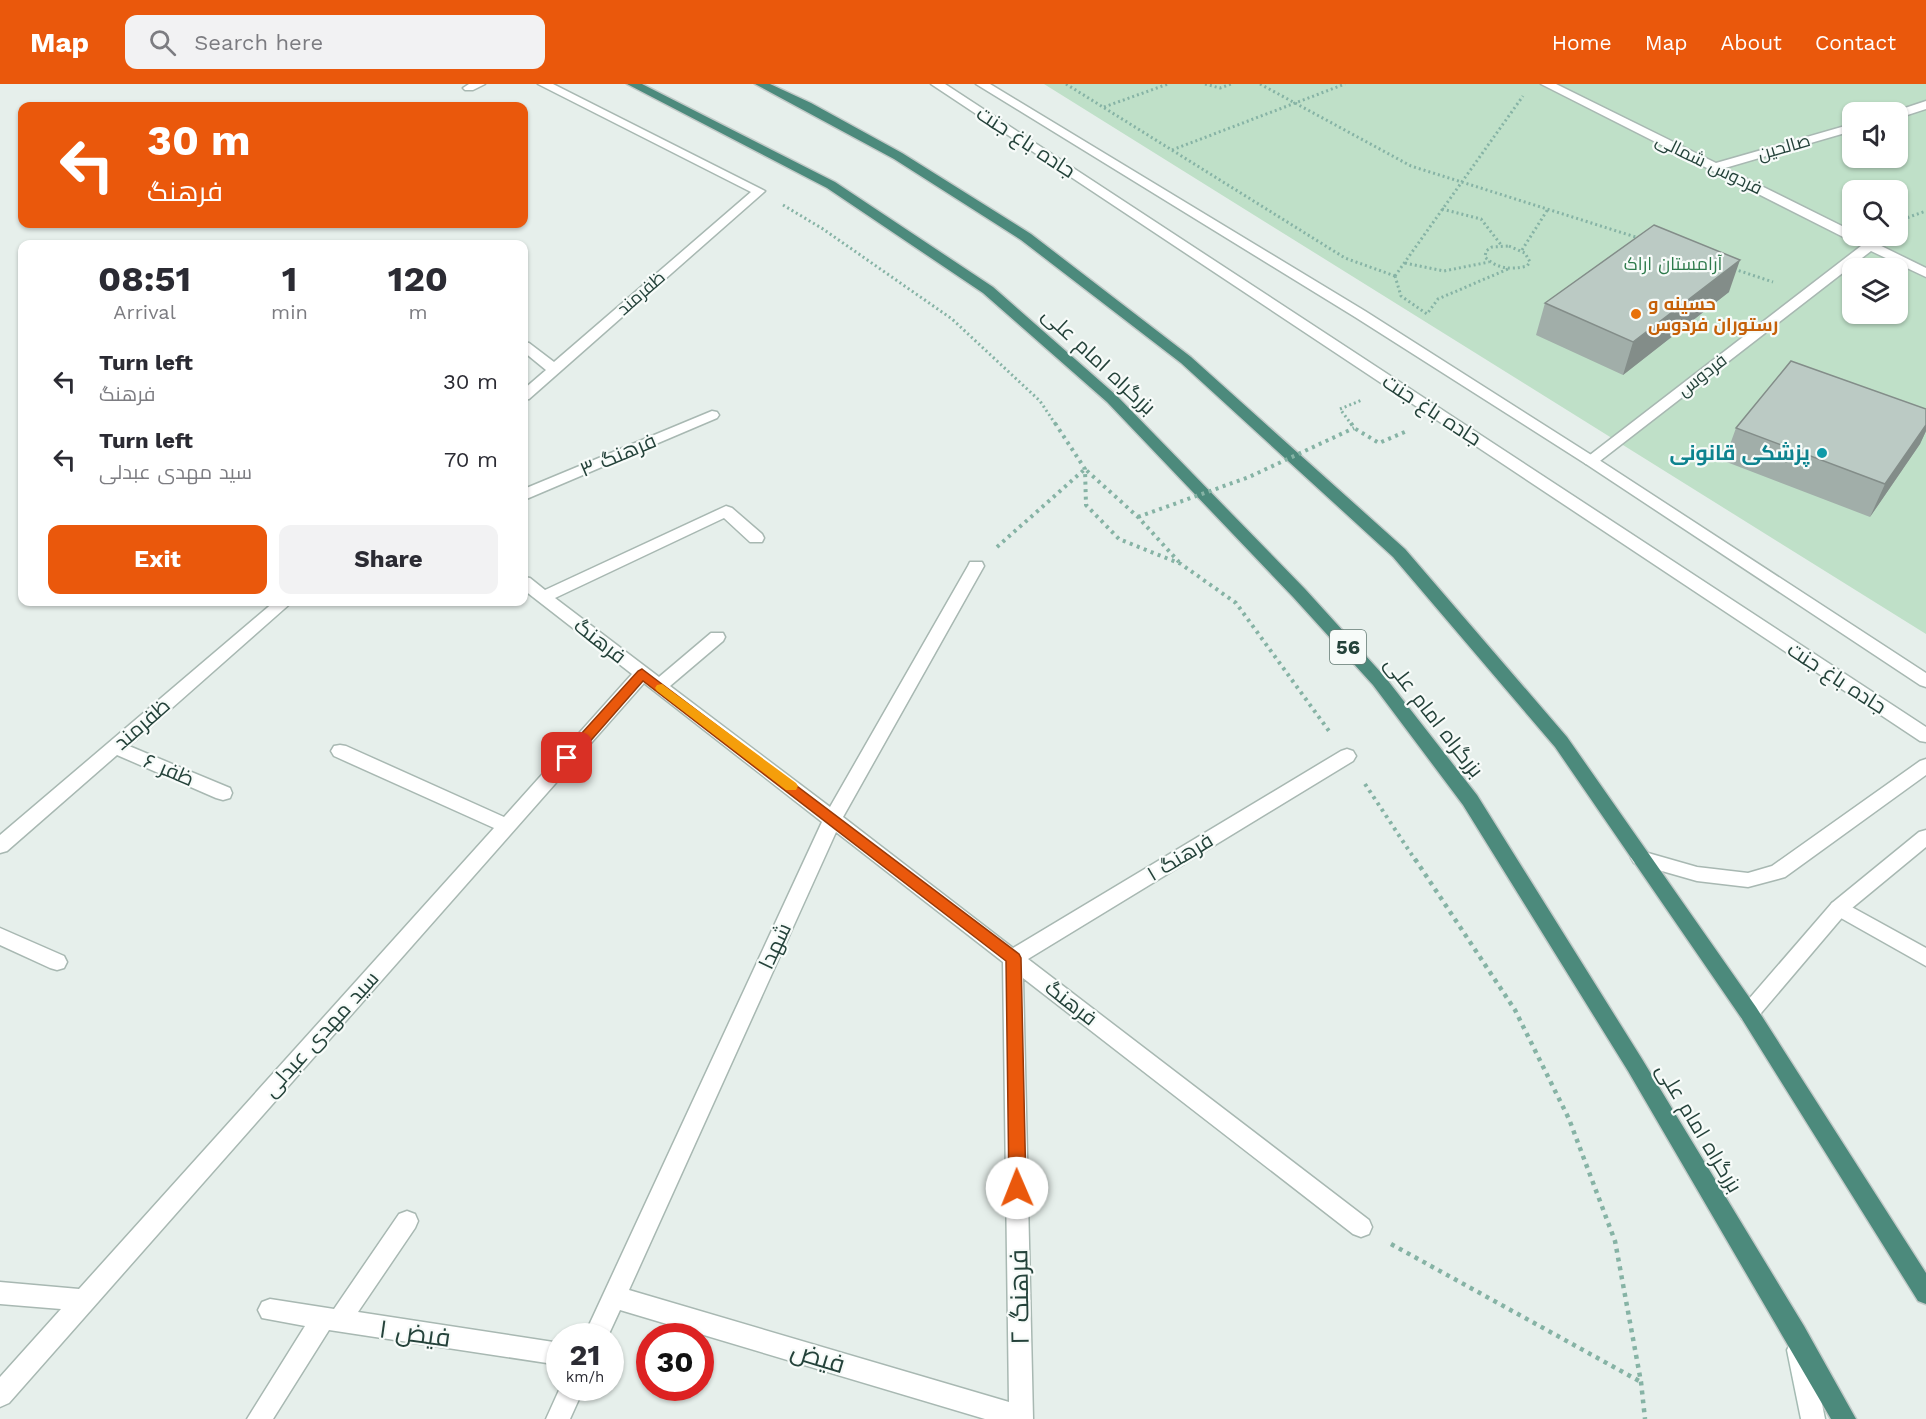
<!DOCTYPE html>
<meta charset="utf-8">
<style>
body{margin:0;font-family:"Work Sans",Cairo,sans-serif;background:#f2f2f3;color:#2b2b33;height:100vh;display:flex;flex-direction:column;font-size:22px;white-space:nowrap}
*{box-sizing:border-box;margin:0}
p{font-size:20px;color:#7c7c81}
.icon{flex:none;width:33px;height:33px;fill:none;stroke:currentColor;stroke-width:2;stroke-linecap:round;stroke-linejoin:round}
.map{position:relative;flex:1;overflow:hidden}
.details{position:absolute;left:18px;top:156px;width:510px;height:366px;display:flex;flex-direction:column;background:#fff;border-radius:12px;box-shadow:0 2px 4px #0004}
.details>*{flex:none}
.banner{position:absolute;left:18px;top:18px;width:510px;height:126px;border-radius:12px;box-shadow:0 2px 4px #0004;background:#ea580c;color:#fff;overflow:hidden}
.tools{position:absolute;left:1842px;top:18px;display:grid;gap:12px}
.tools a{display:grid;place-items:center;width:66px;height:66px;border-radius:12px;background:#fff;box-shadow:0 2px 4px #0004;font-size:30px}
.speed{position:absolute;left:546px;top:1239px;display:flex;gap:12px;font-size:30px;font-weight:700;text-align:center}
.speed>*{display:grid;place-content:center;width:78px;height:78px;border-radius:50%;background:#fff;box-shadow:0 2px 4px #0004;line-height:1}
.speed small{font-size:15px;font-weight:400}
.speed .limit{border:9px solid #d22;background:#fff;color:#111}
.pin{position:absolute;display:grid;place-items:center;width:51px;height:51px;color:#fff;margin:-26px;border-radius:12px;box-shadow:0 3px 9px #0006}
.me{position:absolute;width:66px;margin:-33px;rotate:359deg;stroke-linejoin:round;filter:drop-shadow(0 0 4px #0008)}
.turn{display:flex;align-items:center;gap:21px;height:126px;padding:0 30px;font-size:27px}
.turn .icon{width:78px;height:78px;stroke-width:2.5}
.turn b{display:block;font-size:42px;line-height:51px}
.eta{display:flex;justify-content:space-evenly;align-items:center;height:102px;text-align:center}
.eta b{font-size:36px;font-weight:700;line-height:42px}
.primary-button{display:flex;gap:12px;margin-top:auto;padding:12px 30px}
.primary-button a{flex:1;height:69px;border-radius:12px;background:#ea580c;color:#fff;font-size:24px;font-weight:700;line-height:69px;text-align:center}
.primary-button a+a{background:#f2f2f3;color:#2b2b33}
ul{padding:0;list-style:none}
li{display:flex;align-items:center;gap:18px;height:78px;padding:0 30px}
li div{flex:1}
li b{display:block;font-size:22px}
li em{font-style:normal}
header{display:flex;align-items:center;gap:36px;box-sizing:border-box;height:84px;padding:0 30px;background:#ea580c;color:#fff}
header strong{font-size:28px}
nav{display:flex;gap:33px;margin-inline-start:auto;font-size:21px}
.search{width:420px;height:54px;background:#f2f2f3;display:flex;align-items:center;gap:15px;box-sizing:border-box;padding:0 21px;border-radius:12px;color:#7c7c81;font-size:22px}
.map>svg:first-child{display:block}
.green{fill:#bfe0c8;fill-rule:evenodd}
.lines{fill:none;stroke-linecap:round;stroke-linejoin:round}
.service-casing{stroke:#a8b8b2;stroke-width:3}
.minor-casing{stroke:#a8b8b2;stroke-width:3}
.secondary-casing{stroke:#a4bbb3;stroke-width:3}
.trunk-casing{stroke:#c2cac8;stroke-width:3}
.path-far2{stroke:#86b3a5;stroke-width:3;stroke-dasharray:2 3;stroke-linecap:butt}
.path-far1{stroke:#86b3a5;stroke-width:4;stroke-dasharray:3 4.5;stroke-linecap:butt}
.path{stroke:#86b3a5;stroke-width:4.5;stroke-dasharray:4 5;stroke-linecap:butt}
.service{fill:#fff;fill-rule:evenodd}
.minor{fill:#fff;fill-rule:evenodd}
.secondary{fill:#fff;fill-rule:evenodd}
.trunk{fill:#4c8a7c;fill-rule:evenodd}
.path-bridge{stroke:#86b3a5;stroke-width:4;stroke-dasharray:3 4.5;stroke-linecap:butt}
.wall{fill:#a1aea9}
.shaded-wall{fill:#838d89}
.building{fill:#bbcac4;stroke:#838d89;stroke-width:1.5}
.route{fill:#ea580c;stroke:#983908;stroke-width:1.5}
.slow{fill:#f59e0b}
.food-dot{fill:#e8710a;stroke:#f7fbf9;stroke-width:2}
.culture-dot{fill:#0f9aa8;stroke:#f7fbf9;stroke-width:2}
.labels{text-anchor:middle;stroke-width:4.5;stroke-linejoin:round;paint-order:stroke}
.far-street-label{font-size:18px;fill:#24423a;stroke:#f7fbf9}
.far-park-label{font-size:18px;fill:#2d7a4b;stroke:#f7fbf9}
.far-food-label{font-size:18px;font-weight:bold;fill:#c56008;stroke:#f7fbf9;text-anchor:start}
.shield{fill:#f7fbf9;stroke:#637a73;stroke-width:1.5}
.shield-label{font-size:20px;font-weight:bold;fill:#24423a}
.street-label{font-size:21px;fill:#24423a;stroke:#f7fbf9}
.culture-label{font-size:21px;font-weight:bold;fill:#0d838f;stroke:#f7fbf9;text-anchor:end}
.near-street-label{font-size:26px;fill:#24423a;stroke:#f7fbf9}
</style>
<header>
<strong>Map</strong>
<div class="search"><svg class="icon" aria-label="search" viewBox="0 0 24 24"><circle cx="10" cy="10" r="6"/><path d="M15 15l6 6"/></svg>Search here</div>
<nav><a>Home</a><a>Map</a><a>About</a><a>Contact</a></nav>
</header>
<div class="map">
<svg width="1926" height="1335" viewBox="0 0 1926 1335">
<rect width="100%" height="100%" fill="#e6efeb"/>
<path class="green" d="M 1044,0 L 1926,0 L 1926,550 ZM 1852,28 L 1898,28 L 1898,74 L 1852,74 ZM 1852,106 L 1898,106 L 1898,152 L 1852,152 ZM 1852,184 L 1898,184 L 1898,230 L 1852,230 Z"/>
<g class="lines">
<defs>
<path id="service" d="M 1541,0 L 1556,0 L 1716,79 L 1852,40 L 1852,47 L 1725,84 L 1852,147 L 1852,152 L 1861,152 L 1926,184 L 1926,193 L 1871,167 L 1596,380 L 1586,380 L 1583,377 L 1586,374 L 1861,162 Z
M 1926,17 L 1926,25 L 1898,34 L 1898,28 L 1893,28 Z
M 1839,816 L 1926,864 L 1926,882 L 1832,829 L 1829,824 L 1832,819 Z"/>
<path id="minor" d="M 469,0 L 485,0 L 473,6 L 465,6 L 463,4 Z
M 538,0 L 553,0 L 765,107 L 529,315 L 524,316 L 524,305 L 546,286 L 524,268 L 524,258 L 529,259 L 554,278 L 751,108 Z
M 931,0 L 945,0 L 1926,643 L 1926,658 L 1920,657 Z
M 976,0 L 990,0 L 1365,227 L 1596,374 L 1926,589 L 1926,603 L 1920,601 L 1586,380 L 1355,233 Z
M 712,327 L 717,328 L 719,331 L 717,334 L 524,416 L 524,405 Z
M 726,422 L 732,424 L 762,450 L 764,454 L 762,458 L 750,458 L 724,434 L 555,514 L 659,593 L 711,549 L 723,549 L 725,553 L 723,557 L 670,602 L 830,723 L 968,482 L 970,478 L 982,478 L 984,482 L 843,733 L 1013,864 L 1341,667 L 1347,665 L 1353,667 L 1356,672 L 1353,677 L 1028,875 L 1369,1136 L 1372,1143 L 1369,1150 L 1361,1153 L 1353,1150 L 1023,894 L 1033,1335 L 985,1335 L 620,1226 L 608,1252 L 584,1252 L 822,738 L 644,599 L 9,1319 L 0,1323 L 0,1293 L 61,1225 L 0,1220 L 0,1198 L 79,1205 L 494,744 L 334,672 L 331,667 L 334,662 L 340,661 L 346,662 L 504,733 L 632,590 L 524,506 L 524,493 L 530,494 L 545,506 ZM 836,748 L 1003,878 L 1009,1318 L 629,1206 Z
M 274,518 L 292,518 L 129,662 L 230,704 L 232,709 L 230,714 L 223,716 L 216,714 L 117,671 L 7,767 L 0,769 L 0,751 Z
M 1926,675 L 1926,691 L 1785,793 L 1778,795 L 1748,803 L 1697,797 L 1634,779 L 1631,774 L 1634,769 L 1641,767 L 1697,783 L 1748,789 L 1772,782 L 1920,677 Z
M 1926,746 L 1926,763 L 1846,829 L 1756,935 L 1749,937 L 1742,935 L 1739,929 L 1742,923 L 1832,819 L 1919,748 Z
M 0,844 L 64,872 L 67,878 L 64,884 L 57,886 L 50,884 L 0,861 Z
M 407,1127 L 415,1130 L 418,1137 L 415,1144 L 358,1228 L 560,1259 L 560,1281 L 329,1246 L 273,1335 L 247,1335 L 305,1242 L 262,1234 L 258,1226 L 262,1218 L 270,1215 L 334,1225 L 399,1130 Z
M 560,1304 L 584,1304 L 570,1335 L 546,1335 Z"/>
<path id="secondary" d="M 1799,1255 L 1807,1258 L 1811,1266 L 1825,1335 L 1801,1335 L 1787,1266 L 1791,1258 Z"/>
<path id="trunk" d="M 627,0 L 642,0 L 835,98 L 993,203 L 1117,312 L 1305,505 L 1385,593 L 1477,711 L 1642,975 L 1804,1242 L 1856,1335 L 1831,1335 L 1628,987 L 1463,721 L 1373,601 L 1293,513 L 1107,318 L 983,209 L 827,104 Z
M 755,0 L 770,0 L 811,19 L 902,69 L 1031,150 L 1191,273 L 1405,465 L 1567,653 L 1756,923 L 1926,1189 L 1926,1220 L 1918,1217 L 1742,935 L 1555,663 L 1393,473 L 1181,279 L 1021,156 L 894,75 Z"/>
</defs>
<use href="#service" class="service-casing"/>
<use href="#minor" class="minor-casing"/>
<use href="#secondary" class="secondary-casing"/>
<use href="#trunk" class="trunk-casing"/>
<path class="path-far2" d="M 1066,0 L 1345,174 L 1395,192
M 1205,0 L 1220,4 L 1231,0
M 1260,0 L 1411,82 L 1642,155
M 1104,23 L 1168,0
M 1172,66 L 1345,0
M 783,121 L 823,145 L 952,235 L 1040,317 L 1056,341
M 1442,125 L 1481,135 L 1502,162
M 1898,137 L 1926,127
M 1509,162 L 1525,169 L 1530,178 L 1527,182 C 1511,186 1497,185 1485,173 L 1486,167 L 1492,163 Z
M 1522,166 L 1548,125
M 1405,179 L 1444,187 L 1489,178
M 1734,185 L 1773,198
M 1395,192 L 1523,12
M 1395,192 L 1401,212 L 1427,230 L 1438,215 L 1508,185
M 1352,341 L 1340,325 L 1362,316"/>
<path class="path-far1" d="M 1055,339 L 1085,385 L 1086,421 L 1119,455 L 1181,480 L 1236,519 L 1329,647
M 1351,339 L 1354,344 L 1379,359 L 1407,347
M 997,463 L 1085,385 L 1138,433 L 1179,478
M 1365,700 L 1416,777"/>
<path class="path" d="M 1415,775 L 1515,926 L 1569,1035 L 1615,1157 L 1641,1298 L 1645,1335
M 1391,1160 L 1641,1298"/>
<use href="#service" class="service"/>
<use href="#minor" class="minor"/>
<use href="#secondary" class="secondary"/>
<use href="#trunk" class="trunk"/>
<path class="path-bridge" d="M 1138,433 L 1249,393 L 1354,344"/>
</g>
<path class="wall" d="M 1729,208 L 1623,291 L 1536,251 L 1545,219 Z
M 1926,325 L 1926,347 L 1920,360 L 1870,433 L 1724,377 L 1736,344 Z"/>
<path class="shaded-wall" d="M 1740,176 L 1729,208 L 1623,291 L 1633,258 Z
M 1926,341 L 1926,347 L 1920,360 L 1870,433 L 1885,400 Z"/>
<path class="building" d="M 1654,141 L 1740,176 L 1633,258 L 1545,219 Z
M 1791,277 L 1926,325 L 1926,341 L 1885,400 L 1736,344 Z"/>
<path class="route" d="M 642,585 L 1019,870 L 1021,874 L 1026,1104 L 1023,1109 L 1017,1112 L 1011,1109 L 1009,1104 L 1006,877 L 643,597 L 572,678 L 562,678 L 560,674 L 562,671 L 638,587 Z"/>
<path class="slow" d="M 662,600 L 796,699 L 798,702 L 796,706 L 786,706 L 657,607 L 655,604 L 657,601 Z"/>
<circle class="food-dot" cx="1636" cy="230" r="6"/>
<circle class="culture-dot" cx="1822" cy="369" r="6"/>
<g class="labels">
<g class="far-street-label">
<text transform="translate(1784 63) rotate(-16)" y="6">صالحین</text>
<text transform="translate(1709 80) rotate(26)" y="6">فردوس شمالی</text>
<text transform="translate(641 209) rotate(-41)" y="6">ظفرمند</text>
<text transform="translate(1702 291) rotate(-38)" y="6">فردوس</text>
</g>
<g class="far-park-label">
<text x="1673" y="186">آرامستان اراک</text>
</g>
<g class="far-food-label">
<text x="1648" y="226">حسینه و<tspan x="1648" dy="21">رستوران فردوس</tspan></text>
</g>
<rect class="shield" x="1330" y="546" width="36" height="34" rx="4.5"/>
<g class="shield-label">
<text x="1348" y="570">56</text>
</g>
<g class="street-label">
<text transform="translate(1026 58) rotate(33)" y="7">جاده باغ جنت</text>
<text transform="translate(1099 277) rotate(43)" y="7">بزرگراه امام علی</text>
<text transform="translate(1432 326) rotate(33)" y="7">جاده باغ جنت</text>
<text transform="translate(618 371) rotate(-23)" y="7">فرهنگ ۳</text>
<text transform="translate(600 557) rotate(38)" y="7">فرهنگ</text>
<text transform="translate(1837 594) rotate(33)" y="7">جاده باغ جنت</text>
<text transform="translate(1434 633) rotate(52)" y="7">بزرگراه امام علی</text>
<text transform="translate(142 640) rotate(-41)" y="7">ظفرمند</text>
<text transform="translate(169 686) rotate(23)" y="7">ظفر ۶</text>
<text transform="translate(1180 773) rotate(-31)" y="7">فرهنگ ۱</text>
<text transform="translate(775 862) rotate(-65)" y="7">شهدا</text>
<text transform="translate(1071 919) rotate(38)" y="7">فرهنگ</text>
<text transform="translate(321 950) rotate(-48)" y="7">سید مهدی عبدلی</text>
<text transform="translate(1699 1044) rotate(59)" y="7">بزرگراه امام علی</text>
</g>
<g class="culture-label">
<text x="1810" y="376">پزشکی قانونی</text>
</g>
<g class="near-street-label">
<text transform="translate(1019 1213) rotate(-91)" y="9">فرهنگ ۲</text>
<text transform="translate(415 1249) rotate(8)" y="9">فیض ۱</text>
<text transform="translate(818 1273) rotate(17)" y="9">فیض</text>
</g>
</g>
</svg>
<div class="tools">
<a><svg class="icon" aria-label="sound" viewBox="0 0 24 24"><path d="M4 9h4l5-4v14l-5-4H4zM17 9q2 3 0 6"/></svg></a>
<a><svg class="icon" aria-label="search" viewBox="0 0 24 24"><circle cx="10" cy="10" r="6"/><path d="M15 15l6 6"/></svg></a>
<a><svg class="icon" aria-label="layers" viewBox="0 0 24 24"><path d="M12 4l9 5-9 5-9-5zM3 14l9 5 9-5"/></svg></a>
</div>
<div class="speed"><div>21<small>km/h</small></div><div class="limit">30</div></div>
<div class="pin" style="left:567px;top:674px;background:#d93025"><svg class="icon" aria-label="arrive" viewBox="0 0 24 24"><path d="M6 21V4h12l-3 4 3 4H6"/></svg></div>
<svg class="me" style="left:1017px;top:1104px" viewBox="-20 -20 40 40"><circle r="19" fill="#fff"/><path d="M0-13L10 11 0 6-10 11z" fill="#ea580c"/></svg>
<div class="banner">
<div class="turn"><svg class="icon" aria-label="left" viewBox="0 0 24 24"><path d="M17 20v-9H6M10 6l-5 5 5 5"/></svg><div><b>30 m</b>فرهنگ</div></div>
</div>
<section class="details">
<div class="eta">
<div><b>08:51</b><p>Arrival</p></div>
<div><b>1</b><p>min</p></div>
<div><b>120</b><p>m</p></div>
</div>
<ul>
<li><svg class="icon" aria-label="left" viewBox="0 0 24 24"><path d="M17 20v-9H6M10 6l-5 5 5 5"/></svg><div><b>Turn left</b><p>فرهنگ</p></div><em>30 m</em></li>
<li><svg class="icon" aria-label="left" viewBox="0 0 24 24"><path d="M17 20v-9H6M10 6l-5 5 5 5"/></svg><div><b>Turn left</b><p>سید مهدی عبدلی</p></div><em>70 m</em></li>
</ul>
<div class="primary-button"><a>Exit</a><a>Share</a></div>
</section>
</div>
